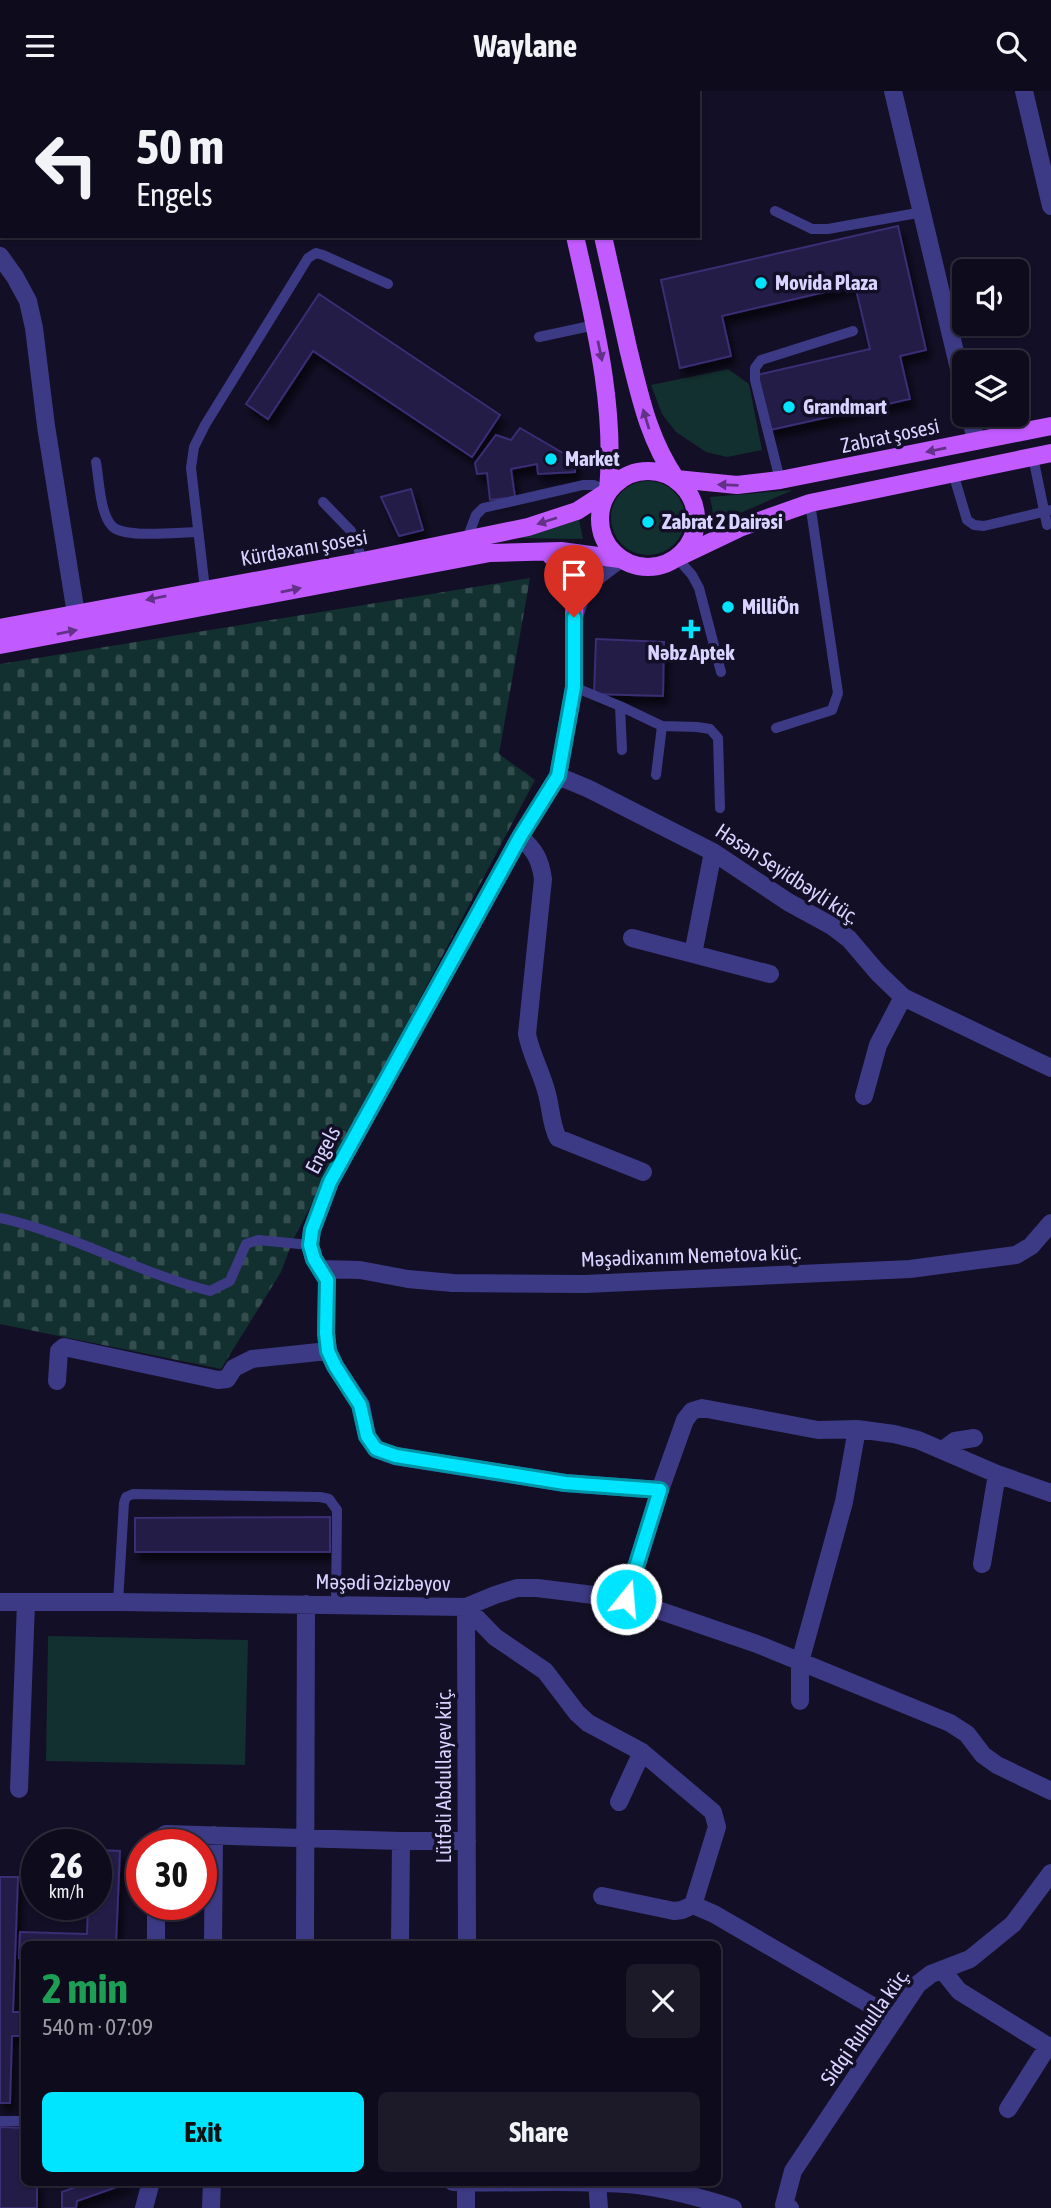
<!DOCTYPE html>
<meta charset="utf-8">
<style>
body{margin:0;font-family:"Asap Condensed",sans-serif;background:#1c1929;color:#f1f3f6;height:100vh;display:flex;flex-direction:column;font-size:26px;white-space:nowrap}
*{box-sizing:border-box;margin:0}
p{font-size:23px;color:#9b9ba3}
.icon{flex:none;width:38px;height:38px;fill:none;stroke:currentColor;stroke-width:2;stroke-linecap:round;stroke-linejoin:round}
.map{position:relative;flex:1;overflow:hidden}
.sheet{position:absolute;left:21px;top:1850px;width:700px;height:245px;display:flex;flex-direction:column;background:#0e0b1c;border-radius:10px;box-shadow:0 2px 5px #0004,0 0 0 2px #2e2b3b}
.sheet>*{flex:none}
.banner{position:absolute;left:0px;top:0px;width:700px;height:147px;box-shadow:0 2px 5px #0004,0 0 0 2px #2e2b3b;background:#0e0b1c;color:#f1f3f6;overflow:hidden}
.tools{position:absolute;left:952px;top:168px;display:grid;gap:14px}
.tools a{display:grid;place-items:center;width:77px;height:77px;border-radius:10px;background:#0e0b1c;box-shadow:0 2px 5px #0004,0 0 0 2px #2e2b3b;font-size:35px}
.speed{position:absolute;left:21px;top:1738px;display:flex;gap:14px;font-size:35px;font-weight:700;text-align:center}
.speed>*{display:grid;place-content:center;width:91px;height:91px;border-radius:50%;background:#0e0b1c;box-shadow:0 2px 5px #0004,0 0 0 2px #2e2b3b;line-height:1}
.speed small{font-size:18px;font-weight:400}
.speed .limit{border:10px solid #d22;background:#fff;color:#111}
.pin{position:absolute;display:grid;place-items:center;width:60px;height:60px;color:#fff;margin:-72px -30px;border-radius:50% 50% 50% 0;rotate:-45deg;box-shadow:0 0 7px #0007}
.pin .icon{rotate:45deg}
.me{position:absolute;width:77px;margin:-38px;rotate:17deg;stroke-linejoin:round;filter:drop-shadow(0 0 5px #0008)}
.turn{display:flex;align-items:center;gap:24px;height:147px;padding:0 21px;font-size:32px}
.turn .icon{width:91px;height:91px;stroke-width:2.5}
.turn b{display:block;font-size:49px;line-height:60px}
.round{display:grid;place-items:center;flex:none;width:74px;height:74px;border-radius:10px;background:#1c1929}
.head{display:flex;align-items:center;justify-content:space-between;height:119px;padding:0 21px}
h1{font-size:42px;font-weight:700;line-height:52px;color:#1e9e55}
.primary-button{display:flex;gap:14px;margin-top:auto;padding:14px 21px}
.primary-button a{flex:1;height:80px;border-radius:10px;background:#00e5ff;color:#111;font-size:28px;font-weight:700;line-height:80px;text-align:center}
.primary-button a+a{background:#1c1929;color:#f1f3f6}
header{display:flex;justify-content:space-between;align-items:center;height:91px;padding:0 21px;background:#0e0b1c;font-size:32px;font-weight:700}
.map>svg:first-child{display:block}
.green{fill:#12302f}
.cemetery{fill:url(#cemetery-stones)}
.building{fill:#241b47;stroke:#3b2d73;stroke-width:2;filter:url(#shadow)}
.lines{fill:none;stroke-linecap:round;stroke-linejoin:round}
.service{stroke:#3d3a85;stroke-width:10}
.minor{stroke:#3d3a85;stroke-width:18}
.primary{stroke:#c25bff;stroke-width:18}
.oneway{fill:#623188}
.route-casing{stroke:#0095a6;stroke-width:18}
.route{stroke:#00e5ff;stroke-width:12}
.poi-dot{fill:#00e5ff;stroke:#130f26;stroke-width:2.5}
.labels{text-anchor:middle;stroke-width:7;stroke-linejoin:round;paint-order:stroke}
.poi-label{font-size:21px;font-weight:bold;fill:#d9d4ff;stroke:#130f26;text-anchor:start}
.street-label{font-size:21px;fill:#d9d4ff;stroke:#130f26}
</style>
<header><svg class="icon" aria-label="menu" viewBox="0 0 24 24"><path d="M4 6h16M4 12h16M4 18h16"/></svg>Waylane<svg class="icon" aria-label="search" viewBox="0 0 24 24"><circle cx="10" cy="10" r="6"/><path d="M15 15l6 6"/></svg></header>
<div class="map">
<svg width="1051" height="2117" viewBox="0 0 1051 2117">
<defs>
<pattern id="cemetery-stones" width="16" height="16" patternUnits="userSpaceOnUse" patternTransform="scale(1.75)"><rect width="16" height="16" fill="#12302f"/><path d="M2 7V4a2 2 0 0 1 4 0v3zM10 15v-3a2 2 0 0 1 4 0v3z" fill="#344d4e"/></pattern>
<filter id="shadow"><feDropShadow dx="4.5" dy="8" stdDeviation="3.5" flood-color="#0009"/></filter>
</defs>
<rect width="100%" height="100%" fill="#130f26"/>
<path class="green" d="M 728,278 L 749,293 L 762,359 L 727,366 L 706,361 L 676,341 L 662,323 L 651,294 Z
M611 427a37 37 0 1 1 74 0a37 37 0 1 1-74 0Z
M 793,399 L 715,433 L 710,406 Z
M 579,429 L 583,448 L 516,447 Z
M 48,1545 L 248,1549 L 245,1674 L 46,1670 Z"/>
<path class="cemetery" d="M 530,487 L 499,663 L 535,689 L 293,1149 L 281,1181 L 221,1278 L 0,1233 L 0,573 Z"/>
<path class="building" d="M 898,135 L 926,259 L 900,265 L 910,308 L 770,339 L 757,284 L 870,258 L 855,194 L 722,225 L 731,265 L 680,277 L 661,189 Z
M 319,203 L 500,324 L 472,366 L 313,260 L 268,328 L 246,313 Z
M 520,337 L 575,369 L 575,381 L 538,383 L 537,373 L 511,378 L 515,406 L 490,409 L 487,382 L 477,383 L 475,372 L 496,344 L 511,349 Z
M 411,398 L 423,439 L 399,445 L 381,406 Z
M 596,548 L 664,551 L 663,605 L 594,603 Z
M 330,1426 L 330,1461 L 135,1461 L 135,1427 Z
M 96,1759 L 120,1760 L 116,1853 L 24,1853 L 24,1867 L 19,1867 L 20,1841 L 87,1843 L 88,1813 L 96,1813 Z
M 0,1786 L 18,1786 L 13,1921 L 24,1921 L 24,1945 L 12,1945 L 10,2012 L 0,2012 Z
M 0,2036 L 24,2037 L 24,2091 L 37,2091 L 37,2117 L 0,2117 Z
M 90,2091 L 131,2091 L 77,2110 L 76,2117 L 62,2117 L 62,2101 Z"/>
<g class="lines">
<path class="service" d="M 775,120 L 812,138 L 828,138 L 923,121
M 539,246 L 595,234
M 1033,366 L 1047,434
M 96,371 C 99,388 100,423 112,435 C 124,448 179,441 198,441
M 953,382 L 967,429 L 974,434 L 984,435 L 1051,419
M 780,389 L 755,289 L 755,277 L 761,269 L 853,240
M 323,411 L 351,440 L 363,470
M 467,448 L 476,424 L 483,417 L 583,394 L 594,394 L 608,400
M 677,467 L 692,484 L 699,497 L 721,581
M 205,498 L 191,377 L 194,356 L 205,334 L 308,167 L 316,162 L 323,164 L 388,193
M 574,596 L 620,615 L 662,635 L 697,636 L 710,638 L 718,647 L 720,717
M 620,615 L 622,659
M 776,637 L 832,619 L 838,602 L 810,412
M 656,684 L 662,635
M 0,1127 C 73,1143 138,1182 210,1200 L 230,1190 L 246,1153 L 258,1149 L 310,1154
M 118,1511 L 124,1412 L 126,1406 L 133,1403 L 320,1406 L 329,1408 L 337,1419 L 336,1514
M 0,2030 L 24,2030"/>
<path class="minor" d="M 893,0 L 964,299
M 1024,0 L 1051,115
M 0,165 L 15,186 L 28,210 L 34,237 L 46,335 L 76,523
M 970,324 L 976,350
M 620,468 L 588,492 L 581,504 L 574,526 L 574,596 L 558,685 L 520,746 L 330,1091 L 312,1139 L 310,1154 L 314,1168 L 327,1189 L 326,1242 L 328,1260 L 335,1275 L 361,1314 L 367,1345 L 376,1358 L 395,1365 L 565,1392 L 660,1399
M 558,685 L 589,698 L 713,761 L 788,811 L 832,835 L 849,848 L 878,882 L 903,906 L 1051,977
M 520,746 C 535,759 540,768 543,788 L 527,943 C 531,964 542,982 547,1003 C 551,1017 551,1034 558,1047 L 643,1081
M 632,847 L 770,883
M 693,863 L 713,761
M 864,1005 L 878,954 L 903,906
M 320,1178 L 360,1179 L 408,1188 L 453,1192 L 585,1193 L 910,1178 L 1016,1164 L 1031,1155 L 1051,1132
M 57,1290 L 59,1260 L 64,1256 L 218,1289 L 227,1288 L 234,1277 L 252,1268 L 328,1260
M 943,1359 L 955,1350 L 974,1347
M 982,1473 L 997,1383
M 626,1508 L 660,1399 L 685,1329 L 692,1320 L 702,1317 L 818,1339 L 857,1338 L 894,1343 L 918,1349 L 997,1383 L 1051,1402
M 0,1511 L 118,1511 L 466,1516 L 495,1504 L 517,1497 L 537,1497 L 626,1508 L 757,1553 L 950,1632 L 967,1643 L 983,1664 L 997,1674 L 1051,1700
M 466,1516 L 495,1546 L 545,1580 L 577,1622 L 588,1632 L 642,1661 L 713,1721 L 717,1736 L 693,1814 L 714,1823 L 895,1928
M 466,1516 L 467,1853
M 800,1610 L 800,1571 L 844,1411 L 857,1338
M 19,1698 L 26,1512
M 619,1711 L 642,1661
M 157,1754 L 160,1747 L 166,1743 L 401,1750 L 467,1750
M 602,1805 L 674,1820 L 682,1819 L 693,1814
M 156,1853 L 156,1813
M 213,1853 L 214,1744
M 305,1853 L 306,1513
M 400,1853 L 401,1750
M 943,1880 L 959,1900 L 1051,1957
M 1008,2018 L 1048,1955
M 453,2091 C 515,2093 577,2088 638,2094 C 671,2098 702,2107 733,2117
M 597,2091 L 599,2117
M 144,2117 L 151,2091
M 211,2117 L 212,2091
M 466,2117 L 466,2091
M 790,2117 L 784,2114 L 793,2080 L 918,1893 L 931,1883 L 970,1868 L 1013,1833 L 1051,1782"/>
<path class="primary" d="M 541,0 L 542,2
M 569,0 L 569,2
M 603,145 C 611,182 620,219 628,257 C 640,305 648,347 676,388 L 737,394 L 780,389 L 1051,335
M600 428a48 48 0 1 1 96 0a48 48 0 1 1-96 0Z
M 551,465 C 562,468 571,470 576,481 L 574,526
M 677,467 L 742,436 L 810,412 L 1051,362
M 0,537 L 363,470 L 528,436 L 577,420 L 608,400 C 616,313 594,230 575,145
M 0,554 L 490,462 L 561,460 L 620,468"/>
</g>
<defs><path id="oneway-solid" d="M-6-.8H1V-3.2L6.5 0L1 3.2V.8H-6Z" transform="scale(1.75)"/></defs>
<g class="oneway">
<use href="#oneway-solid" transform="translate(600 260) rotate(78)"/>
<use href="#oneway-solid" transform="translate(646 328) rotate(-107)"/>
<use href="#oneway-solid" transform="translate(936 359) rotate(168)"/>
<use href="#oneway-solid" transform="translate(728 394) rotate(-178)"/>
<use href="#oneway-solid" transform="translate(547 430) rotate(162)"/>
<use href="#oneway-solid" transform="translate(291 499) rotate(-11)"/>
<use href="#oneway-solid" transform="translate(156 507) rotate(169)"/>
<use href="#oneway-solid" transform="translate(67 541) rotate(-11)"/>
</g>
<g class="lines">
<defs>
<path id="route" d="M 574,526 L 574,596 L 558,685 L 520,746 L 330,1091 L 312,1139 L 310,1154 L 314,1168 L 327,1189 L 326,1242 L 328,1260 L 335,1275 L 360,1314 L 367,1345 L 376,1358 L 396,1365 L 565,1392 L 660,1399 L 626,1508"/>
</defs>
<use href="#route" class="route-casing"/>
<use href="#route" class="route"/>
</g>
<g class="poi-dot">
<circle cx="761" cy="192" r="7"/>
<circle cx="789" cy="316" r="7"/>
<circle cx="551" cy="368" r="7"/>
<circle cx="648" cy="431" r="7"/>
<circle cx="728" cy="516" r="7"/>
<path d="M687.5 527.5h7v7h7v7h-7v7h-7v-7h-7v-7h7z"/>
</g>
<g class="labels">
<g class="poi-label">
<text x="775" y="199">Movida Plaza</text>
<text x="803" y="323">Grandmart</text>
<text x="565" y="375">Market</text>
<text x="662" y="438">Zabrat 2 Dairəsi</text>
<text x="742" y="523">MilliÖn</text>
<text x="691" y="569" text-anchor="middle">Nəbz Aptek</text>
</g>
<g class="street-label">
<text transform="translate(890 345) rotate(-12)" y="7">Zabrat şosesi</text>
<text transform="translate(304 457) rotate(-10)" y="7">Kürdəxanı şosesi</text>
<text transform="translate(787 783) rotate(33)" y="7">Həsən Seyidbəyli küç.</text>
<text transform="translate(323 1059) rotate(-62)" y="7">Engels</text>
<text transform="translate(691 1165) rotate(-2)" y="7">Məşədixanım Nemətova küç.</text>
<text transform="translate(383 1492) rotate(1)" y="7">Məşədi Əzizbəyov</text>
<text transform="translate(444 1685) rotate(-90)" y="7">Lütfəli Abdullayev küç.</text>
<text transform="translate(865 1936) rotate(-55)" y="7">Sidqi Ruhulla küç.</text>
</g>
</g>
</svg>
<div class="tools">
<a><svg class="icon" aria-label="sound" viewBox="0 0 24 24"><path d="M4 9h4l5-4v14l-5-4H4zM17 9q2 3 0 6"/></svg></a>
<a><svg class="icon" aria-label="layers" viewBox="0 0 24 24"><path d="M12 4l9 5-9 5-9-5zM3 14l9 5 9-5"/></svg></a>
</div>
<div class="speed"><div>26<small>km/h</small></div><div class="limit">30</div></div>
<div class="pin" style="left:574px;top:526px;background:#d93025"><svg class="icon" aria-label="arrive" viewBox="0 0 24 24"><path d="M6 21V4h12l-3 4 3 4H6"/></svg></div>
<svg class="me" style="left:626px;top:1508px" viewBox="-20 -20 40 40"><circle r="17" fill="#00e5ff" stroke="#fff" stroke-width="3"/><path d="M0-11L8 9 0 5-8 9z" fill="#fff"/></svg>
<div class="banner">
<div class="turn"><svg class="icon" aria-label="left" viewBox="0 0 24 24"><path d="M17 20v-9H6M10 6l-5 5 5 5"/></svg><div><b>50 m</b>Engels</div></div>
</div>
<section class="sheet">
<div class="head"><div><h1>2 min</h1><p>540 m · 07:09</p></div><a class="round"><svg class="icon" aria-label="close" viewBox="0 0 24 24"><path d="M6 6l12 12M18 6L6 18"/></svg></a></div>
<div class="primary-button"><a>Exit</a><a>Share</a></div>
</section>
</div>
